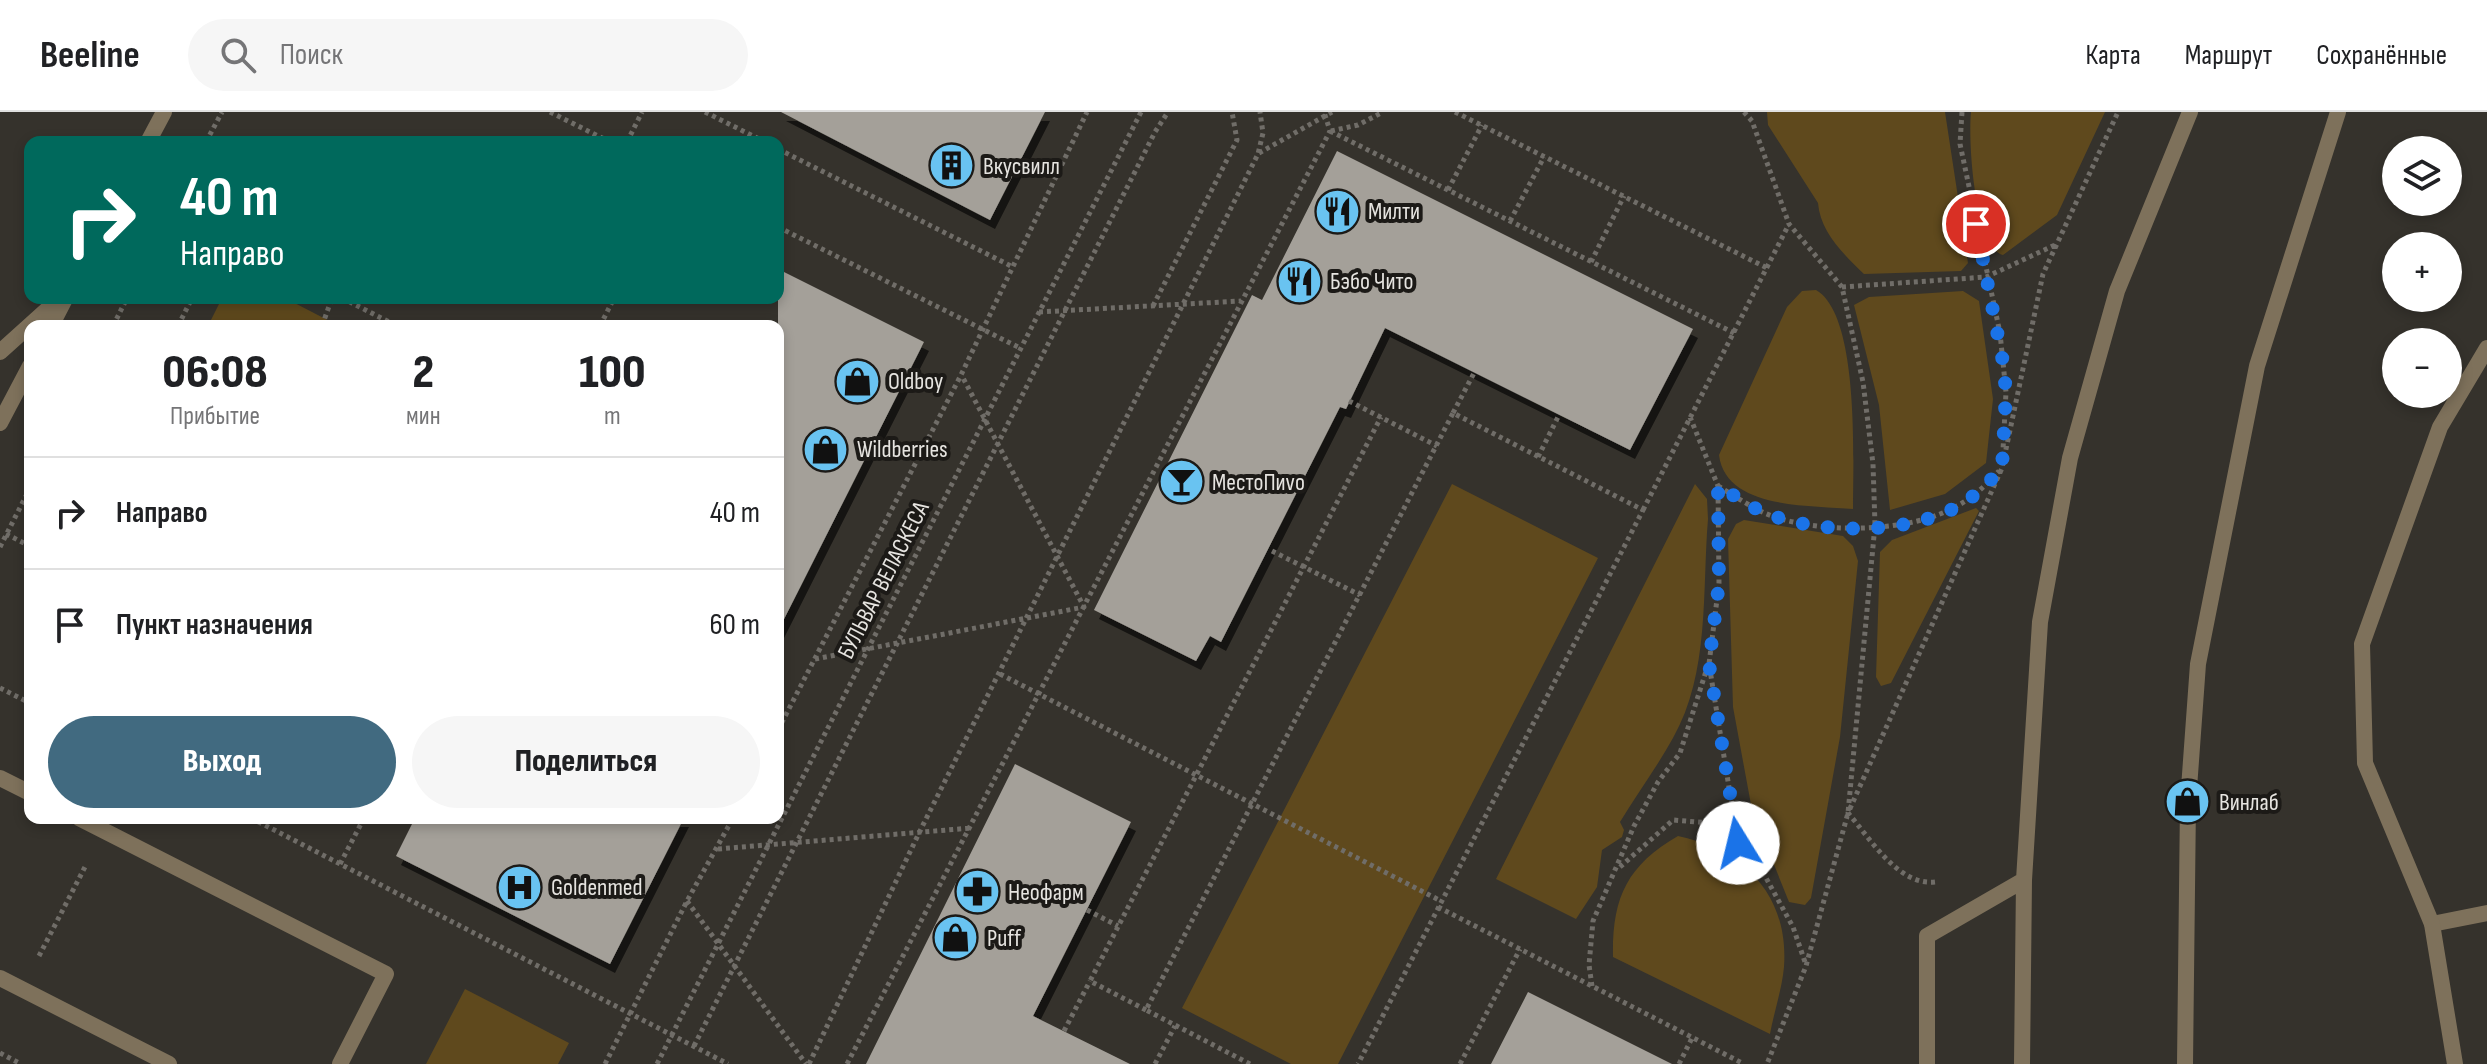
<!DOCTYPE html>
<html lang="ru">
<meta charset="utf-8">
<style>
body{margin:0;font-family:"Sofia Sans Condensed",sans-serif;background:#f6f6f6;color:#202124;height:100vh;display:flex;flex-direction:column;font-size:30px;white-space:nowrap}
*{box-sizing:border-box;margin:0}
p{font-size:26px;color:#757577}
.icon{flex:none;width:44px;height:44px;fill:none;stroke:currentColor;stroke-width:2;stroke-linecap:round;stroke-linejoin:round}
.map{position:relative;flex:1;overflow:hidden}
.details{position:absolute;left:24px;top:208px;width:760px;height:504px;display:flex;flex-direction:column;background:#fff;border-radius:16px;box-shadow:0 4px 12px #0003}
.details>*{flex:none}
.guide{position:absolute;left:24px;top:24px;width:760px;height:168px;border-radius:16px;box-shadow:0 4px 12px #0003;background:#00695c;color:#fff;overflow:hidden}
.fabs{position:absolute;left:2382px;top:24px;display:grid;gap:16px}
.fabs a{display:grid;place-items:center;width:80px;height:80px;border-radius:50%;background:#fff;box-shadow:0 4px 12px #0003;font-size:40px}
.pin{position:absolute;display:grid;place-items:center;width:68px;height:68px;color:#fff;margin:-34px;border:4px solid #fff;border-radius:50%;box-shadow:0 2px 8px #0007}
.me{position:absolute;width:88px;margin:-44px;rotate:351deg;stroke-linejoin:round;filter:drop-shadow(0 0 6px #0008)}
.turn{display:flex;align-items:center;gap:28px;height:168px;padding:0 24px;font-size:36px}
.turn .icon{width:104px;height:104px;stroke-width:2.5}
.turn b{display:block;font-size:56px;line-height:68px}
.eta{display:flex;justify-content:space-evenly;align-items:center;height:136px;text-align:center}
.eta b{font-size:48px;font-weight:800;line-height:56px}
.cta{display:flex;gap:16px;margin-top:auto;padding:16px 24px}
.cta a{flex:1;height:92px;border-radius:48px;background:#416a80;color:#fff;font-size:32px;font-weight:800;line-height:92px;text-align:center}
.cta a+a{background:#f6f6f6;color:#202124}
ul{padding:0;list-style:none}
li{display:flex;align-items:center;gap:24px;height:112px;padding:0 24px;border-top:2px solid #e0e0e0}
li div{flex:1}
li b{display:block;font-size:30px}
li em{font-style:normal}
header{display:flex;align-items:center;gap:48px;box-sizing:border-box;height:112px;padding:0 40px;background:#fff;border-bottom:2px solid #e0e0e0}
header strong{font-size:38px}
nav{display:flex;gap:44px;margin-inline-start:auto;font-size:28px}
.search{width:560px;height:72px;background:#f6f6f6;display:flex;align-items:center;gap:20px;box-sizing:border-box;padding:0 28px;border-radius:44px;color:#757577;font-size:30px}
.map>svg:first-child{display:block}
.green{fill:#5f491d}
.building{fill:#a4a099;filter:url(#shadow)}
.lines{fill:none;stroke-linecap:round;stroke-linejoin:round}
.path{stroke:#706d68;stroke-width:5;stroke-dasharray:4 4;stroke-linecap:butt}
.lane{stroke:#7e715b;stroke-width:16}
.street{stroke:#7e715b;stroke-width:16}
.route{stroke:#1a73e8;stroke-width:14;stroke-dasharray:0 25.2}
.labels{text-anchor:middle;stroke-width:8;stroke-linejoin:round;paint-order:stroke}
.poi-label{font-size:24px;fill:#e6e4e0;stroke:#1c1a17;text-anchor:start}
.street-label{font-size:24px;fill:#e6e4e0;stroke:#1c1a17}
</style>
<header>
<strong>Beeline</strong>
<div class="search"><svg class="icon" aria-label="search" viewBox="0 0 24 24"><circle cx="10" cy="10" r="6"/><path d="M15 15l6 6"/></svg>Поиск</div>
<nav><a>Карта</a><a>Маршрут</a><a>Сохранённые</a></nav>
</header>
<div class="map">
<svg width="2487" height="952" viewBox="0 0 2487 952">
<defs>
<filter id="shadow"><feDropShadow dx="5" dy="9" stdDeviation="0" flood-color="#0009"/></filter>
</defs>
<rect width="100%" height="100%" fill="#35322c"/>
<path class="green" d="M 1767,0 L 1945,0 L 1968,151 L 1961,159 L 1864,162 C 1843,142 1820,119 1818,91 L 1768,13 Z
M 1971,0 L 2105,0 L 2057,103 L 2003,143 C 1974,134 1968,28 1971,0 Z
M 1816,178 C 1860,203 1853,350 1853,397 C 1811,393 1726,398 1719,343 L 1787,195 L 1802,179 Z
M 1963,179 L 1979,189 L 1993,287 L 1986,351 L 1945,382 L 1890,398 L 1879,293 L 1854,193 L 1869,185 Z
M 222,186 L 285,186 L 339,214 L 208,214 Z
M 1452,372 L 1598,446 L 1338,952 L 1291,952 L 1182,896 Z
M 1695,372 L 1707,387 L 1708,407 C 1702,479 1710,561 1673,626 C 1657,655 1637,682 1620,710 L 1624,718 L 1622,725 L 1602,738 L 1597,775 L 1576,807 L 1496,767 Z
M 1976,396 L 1979,399 L 1891,571 L 1881,574 L 1876,565 L 1880,440 L 1892,428 Z
M 1744,408 L 1843,424 L 1853,434 L 1858,449 L 1840,625 L 1811,786 L 1805,793 L 1789,790 L 1752,698 L 1733,595 L 1728,427 L 1736,412 Z
M 1678,724 C 1744,738 1789,783 1784,855 C 1782,877 1774,900 1770,922 L 1613,845 C 1612,787 1626,754 1678,724 Z
M 465,877 L 569,931 L 558,952 L 426,952 Z"/>
<path class="building" d="M 781,0 L 1045,0 L 990,108 Z
M 1337,39 L 1693,217 L 1630,338 L 1385,216 L 1346,297 L 1340,295 L 1221,530 L 1210,524 L 1196,549 L 1094,498 L 1252,183 L 1262,188 Z
M 778,157 L 924,230 L 778,519 Z
M 1015,652 L 1131,710 L 1033,904 L 1130,952 L 866,952 Z
M 415,706 L 684,706 L 610,852 L 396,744 Z
M 1528,880 L 1672,952 L 1491,952 Z"/>
<g class="lines">
<path class="path" d="M 550,0 L 610,30
M 705,0 L 765,30
M 1455,0 L 1767,156
M 1744,0 L 1752,9 L 1789,112 L 1842,175 L 1863,270 L 1873,352 L 1875,413 L 1848,701 L 1806,854 L 1767,952
M 1962,0 L 1960,32 L 2000,221 L 2006,280 L 2003,338
M 1330,19 L 1734,221
M 1331,19 L 1358,13 L 1383,0
M 206,30 L 222,0
M 627,30 L 642,0
M 778,37 L 1013,155
M 1259,41 L 1332,0
M 1448,78 L 1482,13
M 1510,109 L 1544,45
M 778,115 L 1020,236
M 1591,150 L 1624,84
M 1842,175 L 1986,165 L 2055,133
M 342,186 L 397,214
M 1153,194 L 1237,28 L 1232,0
M 1039,200 L 1241,189
M 113,214 L 127,186
M 178,214 L 192,186
M 322,214 L 332,186
M 600,214 L 614,186
M 1349,289 L 1437,334
M 1453,301 L 1474,261
M 1690,305 L 1718,374 L 1719,471 L 1709,552 L 1738,731 L 1765,764 L 1793,815 L 1806,853
M 1538,345 L 1559,303
M 1718,374 C 1735,384 1753,397 1772,404 C 1823,422 1910,421 1957,394 C 1974,385 1986,373 1999,359
M 1643,398 L 1789,112
M 6,422 L 30,434
M 0,435 L 30,376
M 1272,439 L 1360,483
M 815,547 L 1084,495 L 962,264
M 1000,562 L 1441,789
M 0,576 L 30,591
M 778,618 L 961,263 L 1087,0
M 251,706 L 728,952
M 718,737 L 971,716
M 340,752 L 364,706
M 1620,755 L 1673,708 L 1710,711 L 1738,731
M 1935,770 C 1898,774 1870,726 1848,701 L 2002,356 L 2043,162 L 2118,0
M 687,789 L 806,952
M 1438,795 L 1744,952
M 1087,798 L 1118,814
M 39,844 L 86,753
M 1592,874 L 1589,853 L 1593,809 L 1634,714 L 1658,670 L 1680,641 L 1708,553
M 1146,898 L 1090,869 L 1381,305
M 1064,919 L 1090,869
M 694,934 L 1155,20 L 1168,0
M 0,941 L 21,952
M 605,952 L 687,789 L 733,706
M 657,952 L 1141,0
M 809,952 L 919,721 L 1258,42 L 1263,21 L 1260,0
M 847,952 L 1330,19 L 1324,0
M 1155,952 L 1175,914
M 1250,952 L 1146,898 L 1453,301 L 1643,398 L 1358,952
M 1460,952 L 1520,837
M 1679,952 L 1692,926"/>
<path class="lane" d="M 0,666 L 30,681
M 79,706 L 386,862 L 340,952
M 2432,812 L 2487,801
M 0,866 L 169,952
M 1927,952 L 1927,824 L 2024,768
M 2022,952 L 2024,768 L 2040,510 L 2070,346 L 2117,179 L 2190,0"/>
<path class="street" d="M 148,30 L 164,0
M 51,214 L 65,187
M 0,240 L 60,186
M 0,311 L 30,254
M 2185,952 L 2188,690 L 2198,552 L 2257,254 L 2338,0
M 2455,952 L 2432,812 L 2365,651 L 2362,532 L 2440,315 L 2487,236"/>
</g>
<g class="lines">
<path class="route" d="M 1738,731 L 1709,552 L 1719,471 L 1718,374 C 1736,384 1754,398 1773,404 C 1828,422 1903,422 1955,396 C 1974,386 1988,371 2002,356 L 2006,280 L 2003,250 L 1976,112"/>
</g>
<defs>
<symbol id="building-disc" viewBox="-11 -11 22 22"><circle r="9.5" fill="#69c3f1" stroke="#1c1a17"/><path d="M-4-6H4V6H1V3H-1V6H-4ZM-2.5-4.3h1.7v1.8h-1.7ZM.8-4.3h1.7v1.8H.8ZM-2.5-1h1.7V.8h-1.7ZM.8-1h1.7V.8H.8Z" fill="#111"/></symbol>
<symbol id="restaurant-disc" viewBox="-11 -11 22 22"><circle r="9.5" fill="#69c3f1" stroke="#1c1a17"/><path d="M-5-6h1v4h1v-4h1v4h1v-4h1v5L-1.5 .5V6h-2V.5L-5-1ZM5-6V6H3V1.5H1.5Q1.5-4 5-6Z" fill="#111"/></symbol>
<symbol id="shop-disc" viewBox="-11 -11 22 22"><circle r="9.5" fill="#69c3f1" stroke="#1c1a17"/><path d="M-5-2.5h2.3a2.7 3.5 0 0 1 5.4 0H5L5.5 6h-11ZM-1.5-2.5h3a1.5 2.3 0 0 0-3 0Z" fill="#111"/></symbol>
<symbol id="bar-disc" viewBox="-11 -11 22 22"><circle r="9.5" fill="#69c3f1" stroke="#1c1a17"/><path d="M-6-5H6L.8 .8V4.5H3.5V6h-7V4.5H-.8V.8Z" fill="#111"/></symbol>
<symbol id="hospital-disc" viewBox="-11 -11 22 22"><circle r="9.5" fill="#69c3f1" stroke="#1c1a17"/><path d="M-5-5h3v3.5h4V-5h3V5h-3V1.5h-4V5h-3Z" fill="#111"/></symbol>
<symbol id="pharmacy-disc" viewBox="-11 -11 22 22"><circle r="9.5" fill="#69c3f1" stroke="#1c1a17"/><path d="M-2-6h4v4h4v4h-4v4h-4v-4h-4v-4h4Z" fill="#111"/></symbol>
</defs>
<g fill-rule="evenodd">
<use href="#building-disc" x="926" y="28" width="51" height="51"/>
<use href="#restaurant-disc" x="1312" y="74" width="51" height="51"/>
<use href="#restaurant-disc" x="1274" y="144" width="51" height="51"/>
<use href="#shop-disc" x="832" y="244" width="51" height="51"/>
<use href="#shop-disc" x="800" y="312" width="51" height="51"/>
<use href="#bar-disc" x="1156" y="344" width="51" height="51"/>
<use href="#shop-disc" x="2162" y="664" width="51" height="51"/>
<use href="#hospital-disc" x="494" y="750" width="51" height="51"/>
<use href="#pharmacy-disc" x="952" y="754" width="51" height="51"/>
<use href="#shop-disc" x="930" y="800" width="51" height="51"/>
</g>
<g class="labels">
<g class="poi-label">
<text x="983" y="62">Вкусвилл</text>
<text x="1368" y="107">Милти</text>
<text x="1330" y="177">Бэбо Чито</text>
<text x="888" y="277">Oldboy</text>
<text x="857" y="345">Wildberries</text>
<text x="1212" y="378">МестоПиvо</text>
<text x="2219" y="698">Винлаб</text>
<text x="551" y="783">Goldenmed</text>
<text x="1008" y="788">Неофарм</text>
<text x="987" y="834">Puff</text>
</g>
<g class="street-label">
<text transform="translate(883 468) rotate(-63)" y="8">БУЛЬВАР ВЕЛАСКЕСА</text>
</g>
</g>
</svg>
<div class="fabs">
<a><svg class="icon" aria-label="layers" viewBox="0 0 24 24"><path d="M12 4l9 5-9 5-9-5zM3 14l9 5 9-5"/></svg></a>
<a>+</a>
<a>−</a>
</div>
<div class="pin" style="left:1976px;top:112px;background:#d93025"><svg class="icon" aria-label="arrive" viewBox="0 0 24 24"><path d="M6 21V4h12l-3 4 3 4H6"/></svg></div>
<svg class="me" style="left:1738px;top:731px" viewBox="-20 -20 40 40"><circle r="19" fill="#fff"/><path d="M0-13L10 11 0 6-10 11z" fill="#1a73e8"/></svg>
<div class="guide">
<div class="turn"><svg class="icon" aria-label="right" viewBox="0 0 24 24"><path d="M7 20v-9h11M14 6l5 5-5 5"/></svg><div><b>40 m</b>Направо</div></div>
</div>
<section class="details">
<div class="eta">
<div><b>06:08</b><p>Прибытие</p></div>
<div><b>2</b><p>мин</p></div>
<div><b>100</b><p>m</p></div>
</div>
<ul>
<li><svg class="icon" aria-label="right" viewBox="0 0 24 24"><path d="M7 20v-9h11M14 6l5 5-5 5"/></svg><div><b>Направо</b></div><em>40 m</em></li>
<li><svg class="icon" aria-label="arrive" viewBox="0 0 24 24"><path d="M6 21V4h12l-3 4 3 4H6"/></svg><div><b>Пункт назначения</b></div><em>60 m</em></li>
</ul>
<div class="cta"><a>Выход</a><a>Поделиться</a></div>
</section>
</div>
